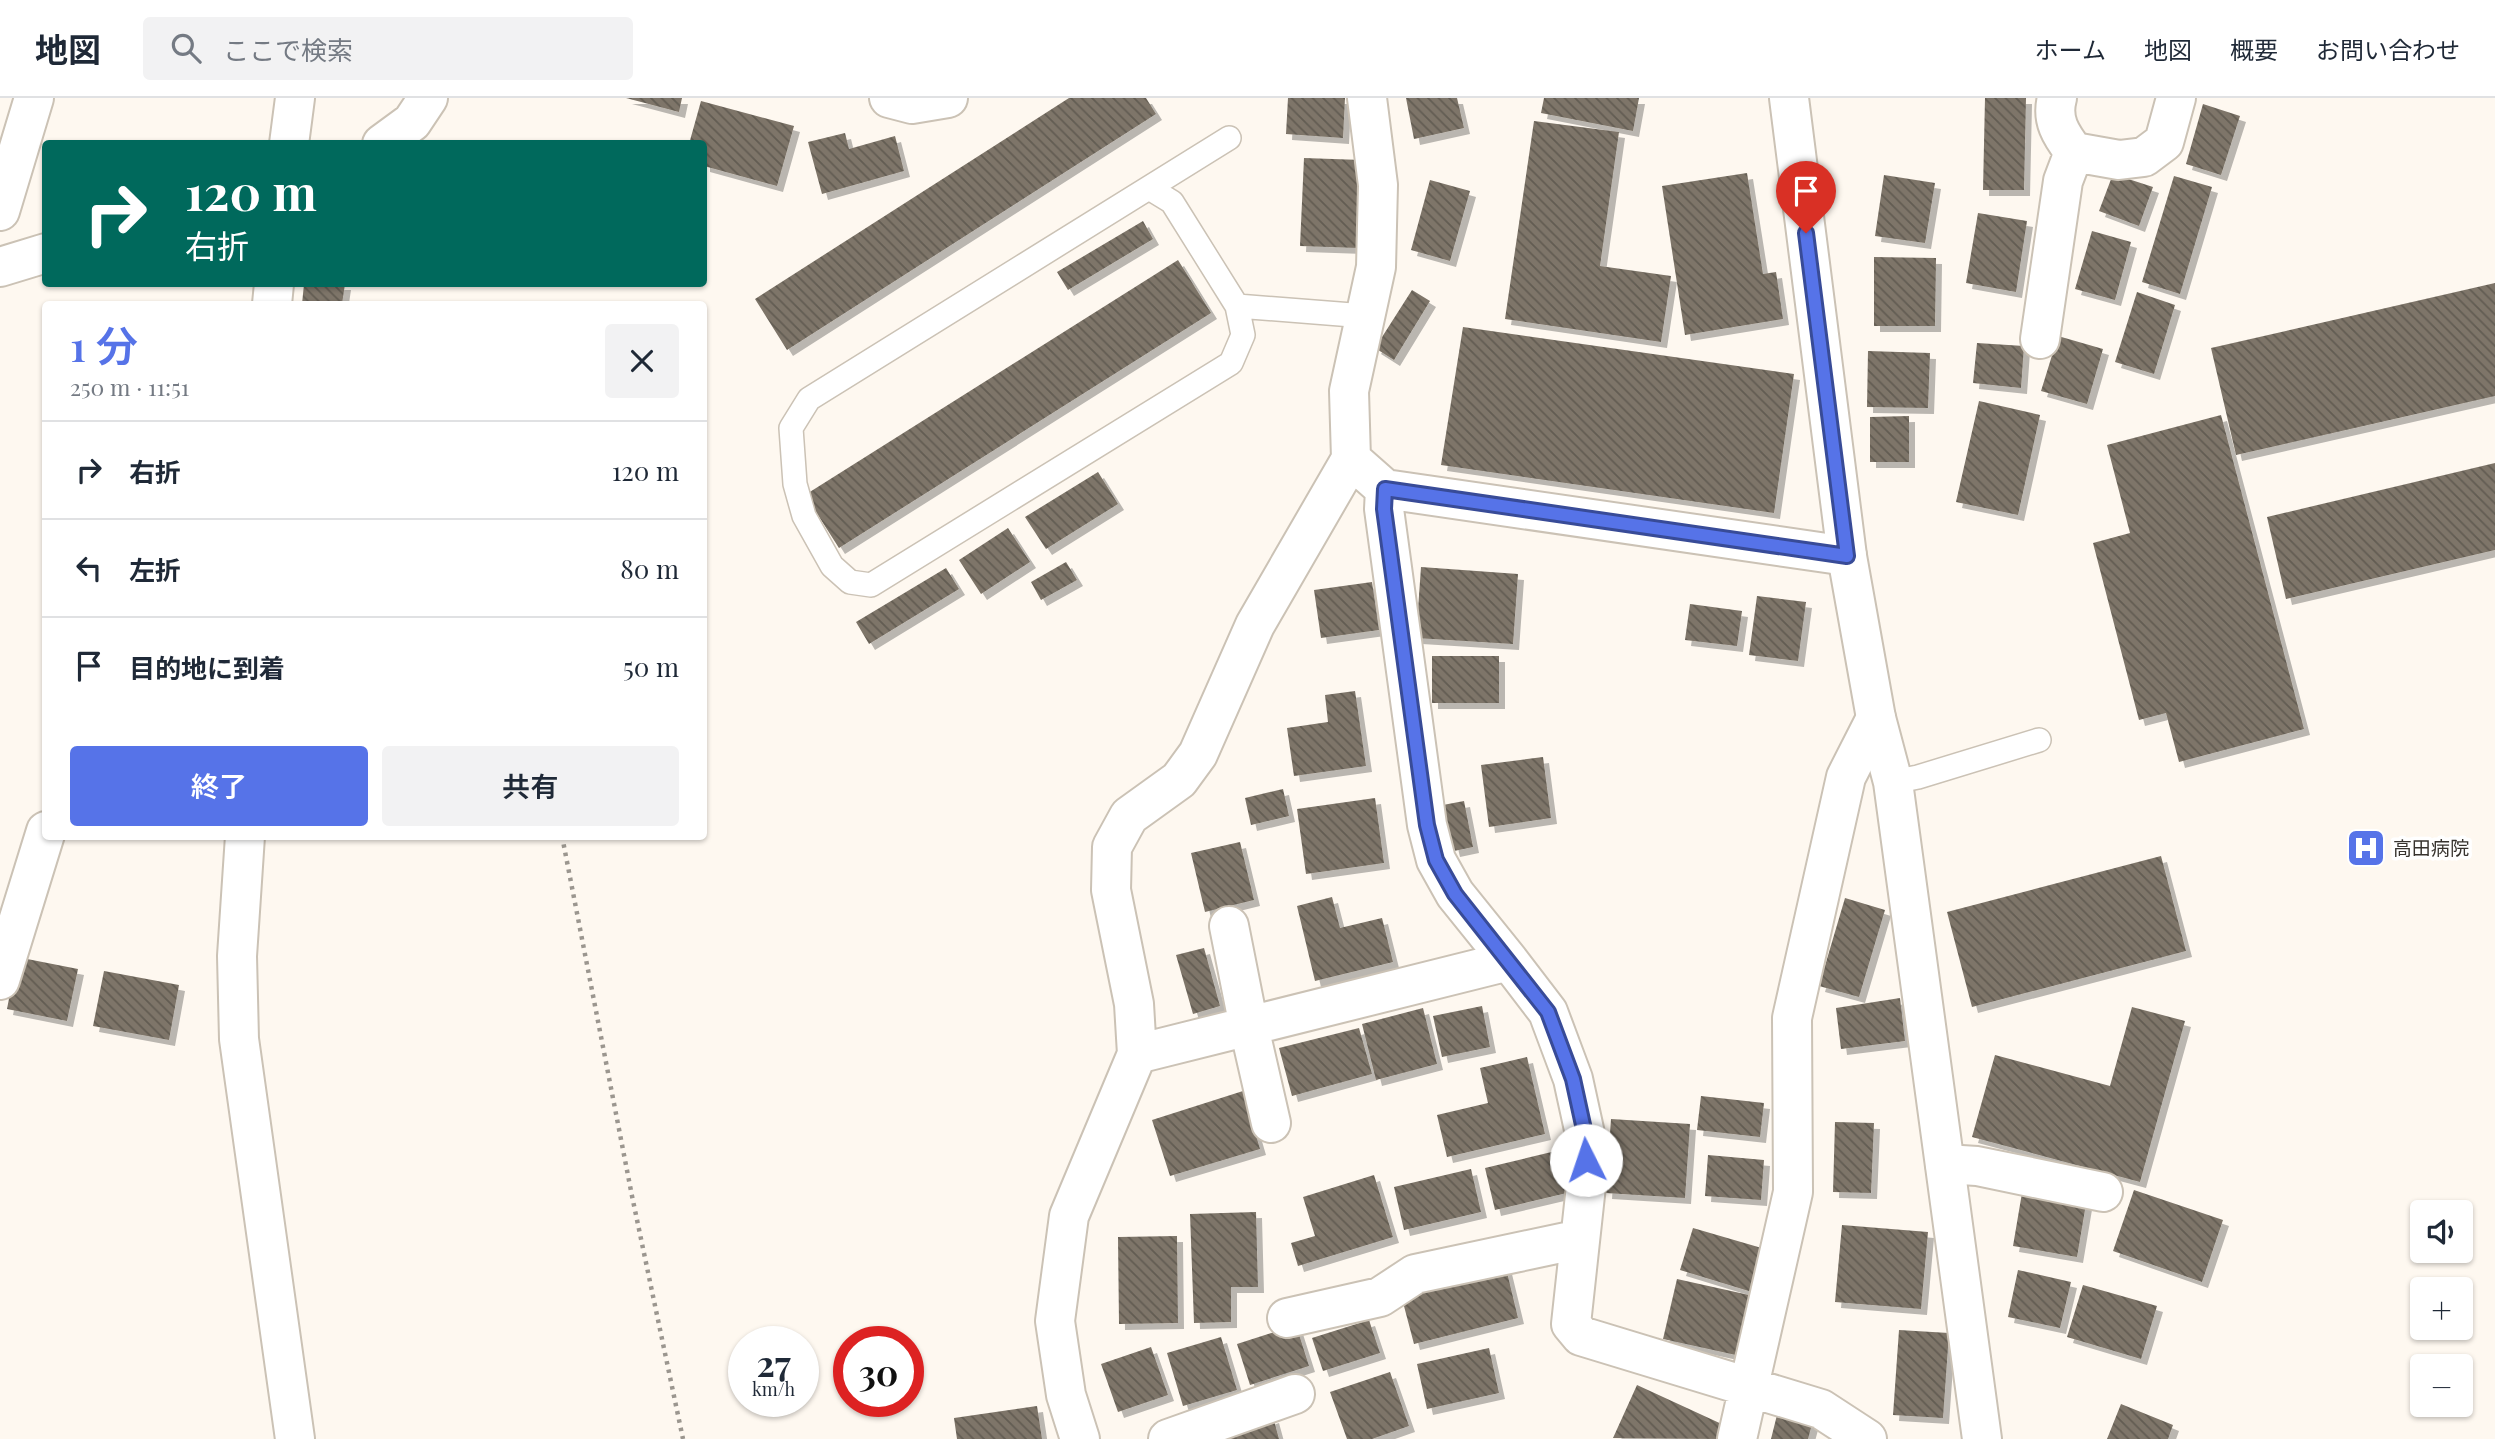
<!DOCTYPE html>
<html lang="ja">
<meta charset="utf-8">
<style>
body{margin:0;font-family:"Playfair Display","Noto Sans JP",serif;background:#f2f2f3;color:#1f2937;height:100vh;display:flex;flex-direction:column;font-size:26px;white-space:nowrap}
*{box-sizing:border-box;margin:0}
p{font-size:23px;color:#747a83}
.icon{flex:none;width:38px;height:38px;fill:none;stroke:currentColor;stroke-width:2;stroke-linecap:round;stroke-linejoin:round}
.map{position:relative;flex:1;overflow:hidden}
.panel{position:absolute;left:42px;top:203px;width:665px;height:539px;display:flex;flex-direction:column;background:#fff;border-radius:7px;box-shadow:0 2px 5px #0004}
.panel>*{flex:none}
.guide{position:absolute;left:42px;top:42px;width:665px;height:147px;border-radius:7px;box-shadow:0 2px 5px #0004;background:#00695c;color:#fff;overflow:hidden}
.fabs{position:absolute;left:2410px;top:1102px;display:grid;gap:14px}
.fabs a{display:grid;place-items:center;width:63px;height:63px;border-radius:7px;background:#fff;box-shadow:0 2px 5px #0004;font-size:35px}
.speed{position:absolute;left:728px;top:1228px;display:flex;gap:14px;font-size:35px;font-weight:700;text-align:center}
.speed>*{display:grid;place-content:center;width:91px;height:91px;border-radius:50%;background:#fff;box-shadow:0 2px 5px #0004;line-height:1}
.speed small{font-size:18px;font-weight:400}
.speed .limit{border:10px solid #d22;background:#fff;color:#111}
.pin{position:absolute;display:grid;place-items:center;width:60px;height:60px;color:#fff;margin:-72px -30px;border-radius:50% 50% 50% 0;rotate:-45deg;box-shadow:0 0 7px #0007}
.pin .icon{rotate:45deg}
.me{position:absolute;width:77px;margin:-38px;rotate:356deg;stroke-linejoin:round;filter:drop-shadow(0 0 5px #0008)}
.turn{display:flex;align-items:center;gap:24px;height:147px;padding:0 28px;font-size:32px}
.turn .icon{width:91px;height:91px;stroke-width:2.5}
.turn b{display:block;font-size:49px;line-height:60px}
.round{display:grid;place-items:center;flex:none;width:74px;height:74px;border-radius:7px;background:#f2f2f3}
.head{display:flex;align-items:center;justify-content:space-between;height:119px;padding:0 28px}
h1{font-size:42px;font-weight:600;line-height:52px;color:#5673e8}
.action{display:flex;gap:14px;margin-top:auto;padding:14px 28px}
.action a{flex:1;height:80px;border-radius:7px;background:#5673e8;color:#fff;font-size:28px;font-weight:600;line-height:80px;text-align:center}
.action a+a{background:#f2f2f3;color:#1f2937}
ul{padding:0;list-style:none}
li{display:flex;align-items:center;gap:21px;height:98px;padding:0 28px;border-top:2px solid #e0e1e3}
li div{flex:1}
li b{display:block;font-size:26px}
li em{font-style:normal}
header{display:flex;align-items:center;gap:42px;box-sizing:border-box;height:98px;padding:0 35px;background:#fff;border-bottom:2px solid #e0e1e3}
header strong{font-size:33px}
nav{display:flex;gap:38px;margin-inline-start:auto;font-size:24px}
.search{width:490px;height:63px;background:#f2f2f3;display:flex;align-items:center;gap:18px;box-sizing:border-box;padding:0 24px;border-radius:7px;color:#747a83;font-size:26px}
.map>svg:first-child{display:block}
.building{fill:url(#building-back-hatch);filter:url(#shadow)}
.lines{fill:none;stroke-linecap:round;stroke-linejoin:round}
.lane-casing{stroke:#cbc2b5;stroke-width:26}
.street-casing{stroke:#cbc2b5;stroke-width:42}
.secondary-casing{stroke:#cbc2b5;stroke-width:42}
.path{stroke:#9b968f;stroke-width:4.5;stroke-dasharray:3.5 5;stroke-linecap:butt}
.lane{stroke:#fff;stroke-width:23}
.street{stroke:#fff;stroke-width:38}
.secondary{stroke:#fff;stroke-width:38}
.route-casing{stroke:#384b97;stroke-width:18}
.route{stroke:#5673e8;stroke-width:12}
.labels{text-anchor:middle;stroke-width:7;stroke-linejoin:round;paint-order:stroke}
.poi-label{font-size:19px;fill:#37332e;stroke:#fff;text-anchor:start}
</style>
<header>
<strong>地図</strong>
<div class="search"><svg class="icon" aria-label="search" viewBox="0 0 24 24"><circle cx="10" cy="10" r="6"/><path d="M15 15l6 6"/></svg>ここで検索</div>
<nav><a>ホーム</a><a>地図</a><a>概要</a><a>お問い合わせ</a></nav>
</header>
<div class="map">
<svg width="2495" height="1341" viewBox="0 0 2495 1341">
<defs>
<pattern id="building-back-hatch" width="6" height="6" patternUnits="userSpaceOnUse" patternTransform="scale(1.75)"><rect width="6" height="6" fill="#7e7569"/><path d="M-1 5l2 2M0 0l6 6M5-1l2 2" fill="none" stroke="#625c52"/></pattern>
<filter id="shadow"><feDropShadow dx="6" dy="6" stdDeviation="0" flood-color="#0004"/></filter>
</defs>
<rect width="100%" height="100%" fill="#fef8f0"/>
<path class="building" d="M 626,0 L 682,0 L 679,14 Z
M 1069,0 L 1146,0 L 1156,16 L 787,252 L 755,201 Z
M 1288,0 L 1345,0 L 1343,40 L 1286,36 Z
M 1406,0 L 1457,0 L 1464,30 L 1414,41 Z
M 1544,0 L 1639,0 L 1633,33 L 1541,15 Z
M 1985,0 L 2026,0 L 2024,92 L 1983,92 Z
M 701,3 L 794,28 L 777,88 L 704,68 L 704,46 L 689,46 Z
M 2203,6 L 2240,18 L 2221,77 L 2186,66 Z
M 1534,23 L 1619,34 L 1600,168 L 1671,178 L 1661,244 L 1505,221 Z
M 845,35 L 849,51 L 895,38 L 904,73 L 822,96 L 808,44 Z
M 1304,60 L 1362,62 L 1358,150 L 1300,148 Z
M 1747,75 L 1763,176 L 1776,174 L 1783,221 L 1685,237 L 1662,88 Z
M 2113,76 L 2153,89 L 2139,128 L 2099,113 Z
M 1884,77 L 1935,85 L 1925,145 L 1875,138 Z
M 2174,78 L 2212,89 L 2180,196 L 2142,184 Z
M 1430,82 L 1470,93 L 1450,163 L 1411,152 Z
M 1978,115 L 2027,123 L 2016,194 L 1966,185 Z
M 1143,123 L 1153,141 L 1068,192 L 1057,174 Z
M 2092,133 L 2131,144 L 2115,202 L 2075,191 Z
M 1874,159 L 1936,160 L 1935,228 L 1874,228 Z
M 1178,162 L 1211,215 L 839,450 L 805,397 Z
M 2495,185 L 2495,298 L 2236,357 L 2211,250 Z
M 304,186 L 345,186 L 342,206 L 302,206 Z
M 1412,192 L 1430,203 L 1394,262 L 1375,250 Z
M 2137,194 L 2175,207 L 2154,276 L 2115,264 Z
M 1463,229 L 1794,276 L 1774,415 L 1441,367 Z
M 2058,238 L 2103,251 L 2087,306 L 2041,293 Z
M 1977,245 L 2024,248 L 2021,290 L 1973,285 Z
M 1868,253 L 1930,255 L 1928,310 L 1867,309 Z
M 1979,303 L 2040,317 L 2018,417 L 1956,404 Z
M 2221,317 L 2304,631 L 2179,664 L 2166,615 L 2139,622 L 2093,445 L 2130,435 L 2107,347 Z
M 1909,318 L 1909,364 L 1870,364 L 1870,319 Z
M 2495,365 L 2495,452 L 2286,501 L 2267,419 Z
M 1098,374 L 1118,406 L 1046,451 L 1025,419 Z
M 1008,430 L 1030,464 L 981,496 L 959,462 Z
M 1066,464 L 1077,482 L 1041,502 L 1031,484 Z
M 1421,469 L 1518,476 L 1513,546 L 1416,540 Z
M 946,470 L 959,491 L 869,546 L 856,524 Z
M 1372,484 L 1379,532 L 1321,540 L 1314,492 Z
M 1757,498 L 1806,504 L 1798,563 L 1749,557 Z
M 1690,506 L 1742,513 L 1737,548 L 1685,542 Z
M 1432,558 L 1499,558 L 1499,605 L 1432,605 Z
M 1355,593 L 1366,668 L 1294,678 L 1287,630 L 1328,624 L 1325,597 Z
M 1543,659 L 1551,720 L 1489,729 L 1481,667 Z
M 1283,691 L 1289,718 L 1251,727 L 1245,700 Z
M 1375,700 L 1384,765 L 1306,776 L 1297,711 Z
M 1464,703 L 1473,749 L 1454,753 L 1443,707 Z
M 1240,744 L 1254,802 L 1205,814 L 1191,755 Z
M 2161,758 L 2186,853 L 1972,909 L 1947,814 Z
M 1332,799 L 1340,830 L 1382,820 L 1393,864 L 1315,883 L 1297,808 Z
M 1845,800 L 1885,812 L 1859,899 L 1819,888 Z
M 1204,850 L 1220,908 L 1193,916 L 1176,857 Z
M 17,859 L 78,871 L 67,923 L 7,911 Z
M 104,873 L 179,887 L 169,942 L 93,928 Z
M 1900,900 L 1905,943 L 1841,951 L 1836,910 Z
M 1482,908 L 1490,949 L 1442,959 L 1433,918 Z
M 2132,909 L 2185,923 L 2140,1084 L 1972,1039 L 1995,957 L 2110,988 Z
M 1423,910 L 1437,966 L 1376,982 L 1362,926 Z
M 1359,930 L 1372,976 L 1292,998 L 1279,950 Z
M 1527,959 L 1545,1036 L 1447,1059 L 1437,1017 L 1488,1005 L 1480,970 Z
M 1243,993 L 1260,1051 L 1170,1078 L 1152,1022 Z
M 1701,998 L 1764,1005 L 1760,1039 L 1697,1032 Z
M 1611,1021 L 1690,1026 L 1685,1100 L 1606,1095 Z
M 1835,1024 L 1874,1025 L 1871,1095 L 1833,1094 Z
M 1560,1052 L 1571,1094 L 1495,1112 L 1485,1070 Z
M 1708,1057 L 1764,1062 L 1761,1102 L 1705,1098 Z
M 1471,1071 L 1481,1114 L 1404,1132 L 1394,1089 Z
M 1374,1077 L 1393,1139 L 1298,1168 L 1291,1145 L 1315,1138 L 1303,1099 Z
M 2023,1089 L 2087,1100 L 2077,1159 L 2013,1148 Z
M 2134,1092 L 2223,1122 L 2202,1184 L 2113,1153 Z
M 1256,1114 L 1258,1189 L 1231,1189 L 1231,1224 L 1194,1225 L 1190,1116 Z
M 1842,1127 L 1928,1134 L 1921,1211 L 1835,1204 Z
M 1693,1130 L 1765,1151 L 1752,1194 L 1680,1172 Z
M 1177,1138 L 1178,1225 L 1119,1226 L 1118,1139 Z
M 1505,1166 L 1518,1220 L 1414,1246 L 1400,1193 Z
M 2018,1172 L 2071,1184 L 2060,1230 L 2008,1219 Z
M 1677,1181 L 1758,1199 L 1745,1259 L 1663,1241 Z
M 2083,1187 L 2157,1208 L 2141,1261 L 2067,1239 Z
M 1369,1222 L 1380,1255 L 1323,1273 L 1312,1240 Z
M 1296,1227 L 1309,1268 L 1250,1287 L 1237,1246 Z
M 1899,1232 L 1949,1235 L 1943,1320 L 1893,1317 Z
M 1221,1239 L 1237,1292 L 1183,1308 L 1167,1255 Z
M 1151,1249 L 1168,1297 L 1118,1314 L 1101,1266 Z
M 1489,1250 L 1499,1295 L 1427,1311 L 1417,1266 Z
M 1390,1274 L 1409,1328 L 1372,1341 L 1347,1341 L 1330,1294 Z
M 1637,1287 L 1726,1328 L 1720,1341 L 1613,1340 Z
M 1780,1305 L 1815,1315 L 1808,1341 L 1771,1341 Z
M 2121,1306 L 2173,1327 L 2168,1341 L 2107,1341 Z
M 1037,1308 L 1042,1341 L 957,1341 L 954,1320 Z
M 1273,1319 L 1279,1341 L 1210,1341 Z"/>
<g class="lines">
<defs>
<path id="lane" d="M 1149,90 L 1172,104 L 1237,208 L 1243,237 L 1231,265 L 871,487 L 850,484 L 832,468 L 804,418 L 795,386 L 791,330 L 809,301 L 1229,40
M 1237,208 L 1365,218
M 1893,684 L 1918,679 L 2039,642"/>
<path id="street" d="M 889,0 L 912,6 L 948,0
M 2057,0 C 2051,22 2061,37 2074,54 L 2119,62 L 2144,59 L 2164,44 L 2176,0
M 289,46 L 295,0
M 382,46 L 412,24 L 428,0
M 0,113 L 34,0
M 0,169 L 46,155
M 272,206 L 274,186
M 2040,241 L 2063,83 L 2074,54
M 1351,361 L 1385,391 L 1847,458
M 1385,391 L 1384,411 L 1427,727 L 1436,762 L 1455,796 L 1509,863
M 245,738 L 237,858 L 239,941 L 295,1341
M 1229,828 L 1249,929 L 1271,1025
M 0,882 L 46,733
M 1137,956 L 1509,863 L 1548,914 L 1573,981 L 1585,1036 L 1586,1088 L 1571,1226 L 1581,1238 L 1821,1311 L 1867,1341
M 1945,1066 L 1977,1068 L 2103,1094
M 1287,1220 L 1380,1199 L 1415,1176 L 1580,1141
M 1080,1341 L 1066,1297 L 1055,1223 L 1069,1118 L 1137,956 L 1134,906 L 1111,792 L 1112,749 L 1129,718 L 1179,682 L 1198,656 L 1255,527 L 1351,361 L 1349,293 L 1376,169 L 1378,87 L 1367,0
M 1168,1341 L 1295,1296
M 1737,1341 L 1793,1094 L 1792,920 L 1846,679 L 1876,620"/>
<path id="secondary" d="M 1789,0 L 1847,458 L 1876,620 L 1893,684 L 1982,1341"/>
</defs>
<use href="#lane" class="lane-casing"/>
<use href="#street" class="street-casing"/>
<use href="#secondary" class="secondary-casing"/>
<path class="path" d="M 562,738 L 632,1098 L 683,1341"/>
<use href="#lane" class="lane"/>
<use href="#street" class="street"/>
<use href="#secondary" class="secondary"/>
</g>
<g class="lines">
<defs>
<path id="route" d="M 1586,1062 L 1585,1036 L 1573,981 L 1548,914 L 1455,796 L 1436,762 L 1427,727 L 1384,411 L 1385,391 L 1847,458 L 1806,135"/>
</defs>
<use href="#route" class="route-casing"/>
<use href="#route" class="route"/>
</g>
<defs>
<symbol id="hospital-square" viewBox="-11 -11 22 22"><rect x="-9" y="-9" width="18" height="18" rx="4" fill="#5673e8" stroke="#fff"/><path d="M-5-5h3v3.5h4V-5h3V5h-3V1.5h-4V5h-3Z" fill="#fff"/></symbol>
</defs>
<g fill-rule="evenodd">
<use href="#hospital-square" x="2344" y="728" width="44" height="44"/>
</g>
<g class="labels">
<g class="poi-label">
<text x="2393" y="757">高田病院</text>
</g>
</g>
</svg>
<div class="fabs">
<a><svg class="icon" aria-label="sound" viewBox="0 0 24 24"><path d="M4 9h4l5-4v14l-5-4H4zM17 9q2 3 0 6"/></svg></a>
<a>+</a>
<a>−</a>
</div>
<div class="speed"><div>27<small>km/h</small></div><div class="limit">30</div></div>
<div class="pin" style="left:1806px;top:135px;background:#d93025"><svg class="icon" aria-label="arrive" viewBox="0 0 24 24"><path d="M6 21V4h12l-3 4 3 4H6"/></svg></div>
<svg class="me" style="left:1586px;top:1062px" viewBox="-20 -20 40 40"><circle r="19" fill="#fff"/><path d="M0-13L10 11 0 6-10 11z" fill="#5673e8"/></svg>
<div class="guide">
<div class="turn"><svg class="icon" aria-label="right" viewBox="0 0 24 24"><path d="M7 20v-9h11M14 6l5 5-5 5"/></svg><div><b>120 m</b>右折</div></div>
</div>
<section class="panel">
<div class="head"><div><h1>1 分</h1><p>250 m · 11:51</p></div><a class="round"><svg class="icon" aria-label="close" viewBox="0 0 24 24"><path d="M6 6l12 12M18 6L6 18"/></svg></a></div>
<ul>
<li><svg class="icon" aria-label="right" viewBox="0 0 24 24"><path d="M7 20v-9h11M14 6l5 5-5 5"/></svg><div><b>右折</b></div><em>120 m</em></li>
<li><svg class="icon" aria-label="left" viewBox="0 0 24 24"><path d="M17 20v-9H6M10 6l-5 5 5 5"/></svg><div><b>左折</b></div><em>80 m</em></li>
<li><svg class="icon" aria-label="arrive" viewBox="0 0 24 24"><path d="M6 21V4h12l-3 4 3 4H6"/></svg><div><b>目的地に到着</b></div><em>50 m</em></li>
</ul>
<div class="action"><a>終了</a><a>共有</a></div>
</section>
</div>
